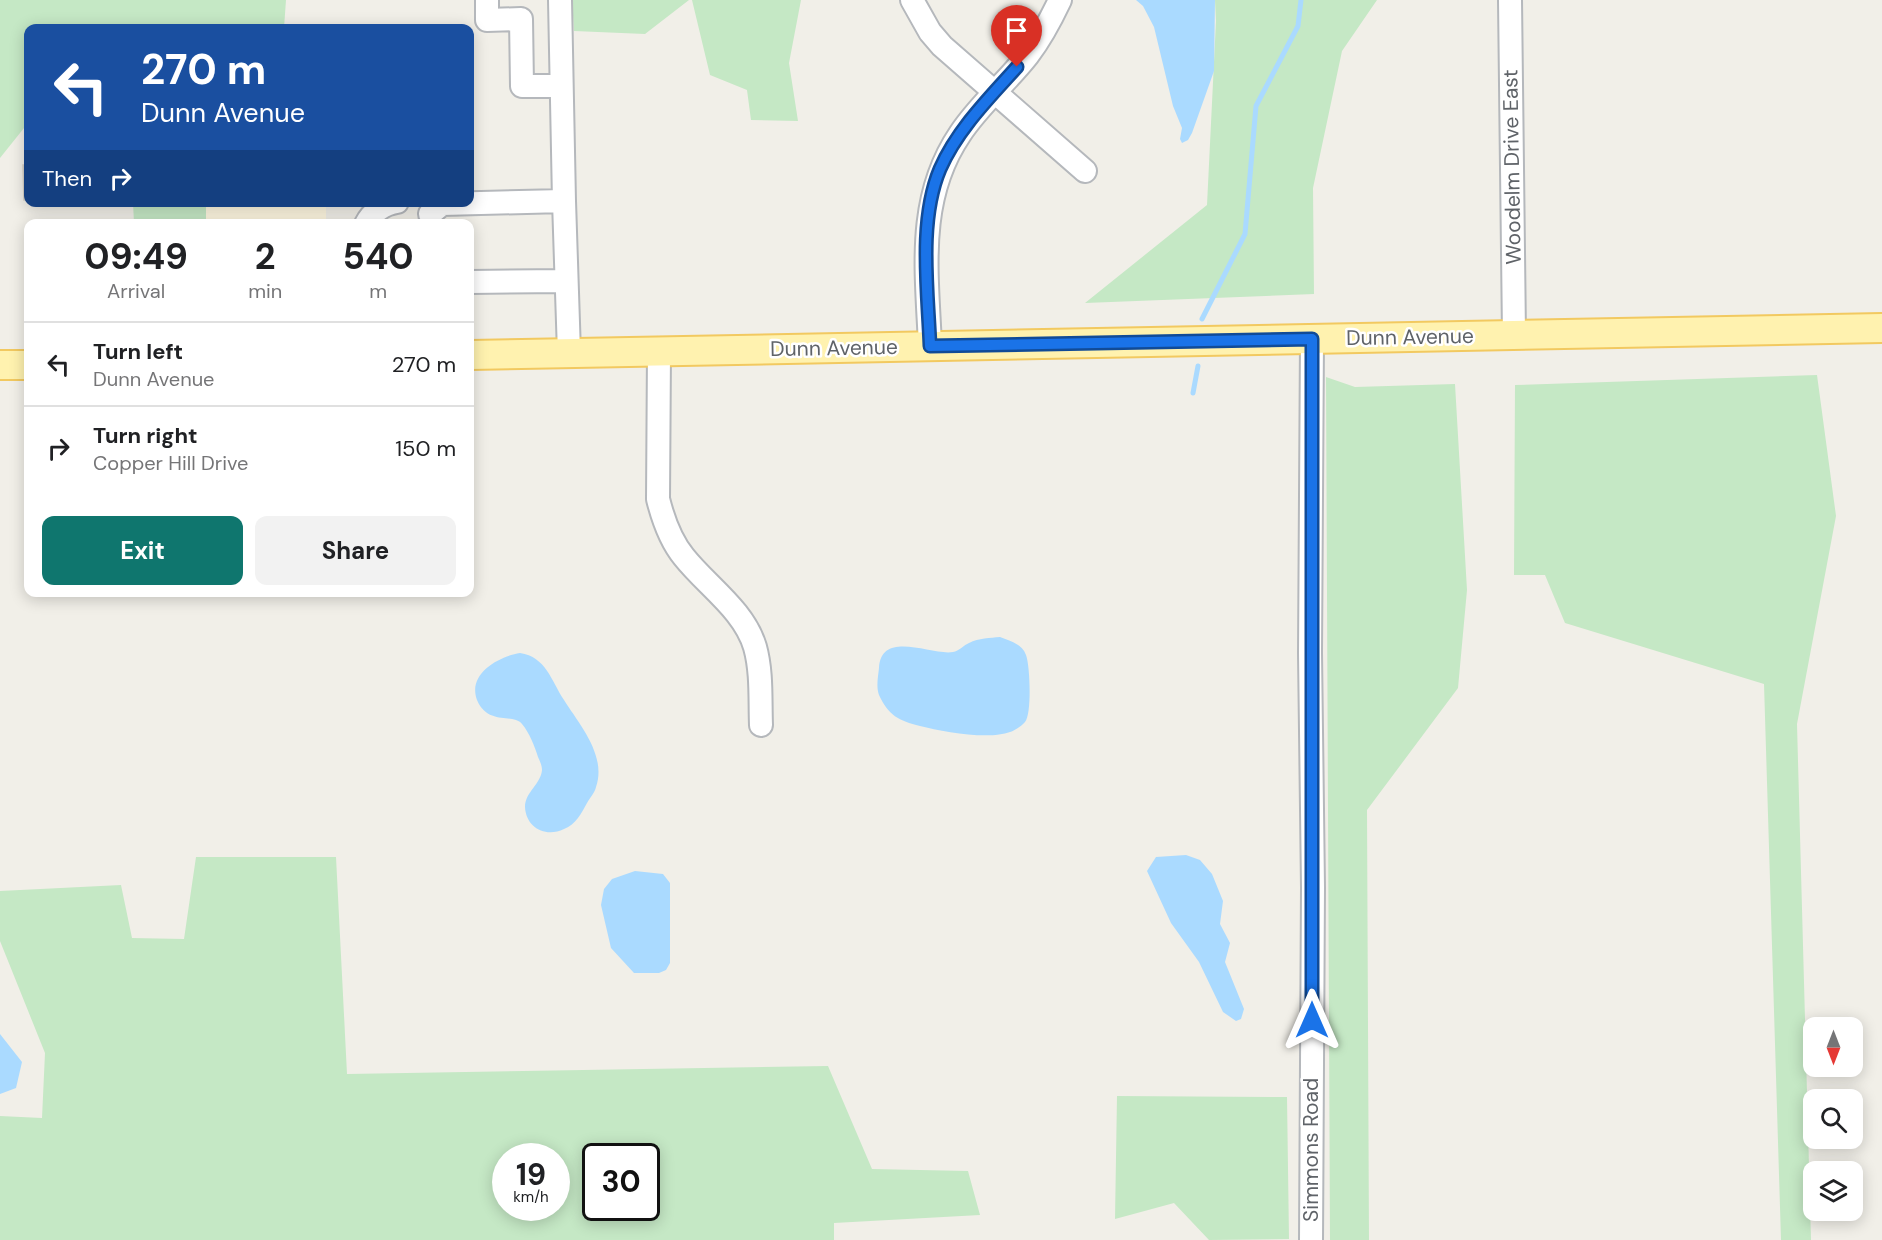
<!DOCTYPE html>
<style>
body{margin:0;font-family:"DM Sans",sans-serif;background:#f2f2f2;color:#202124;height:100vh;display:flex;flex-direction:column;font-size:22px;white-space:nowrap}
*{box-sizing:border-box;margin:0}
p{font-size:20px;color:#757577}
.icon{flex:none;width:33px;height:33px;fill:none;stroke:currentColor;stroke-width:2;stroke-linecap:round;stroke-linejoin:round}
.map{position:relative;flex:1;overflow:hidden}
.drawer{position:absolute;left:24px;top:219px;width:450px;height:378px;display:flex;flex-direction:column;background:#fff;border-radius:12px;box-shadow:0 3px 15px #0003}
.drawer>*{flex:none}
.top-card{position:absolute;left:24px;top:24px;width:450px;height:183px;border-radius:12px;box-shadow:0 3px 15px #0003;background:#1a4fa0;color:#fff;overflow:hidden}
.needle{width:39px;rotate:180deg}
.buttons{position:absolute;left:1803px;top:1017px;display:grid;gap:12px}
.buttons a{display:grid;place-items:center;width:60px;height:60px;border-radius:12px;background:#fff;box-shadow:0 3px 15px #0003;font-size:30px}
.speed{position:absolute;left:492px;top:1143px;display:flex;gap:12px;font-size:30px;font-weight:700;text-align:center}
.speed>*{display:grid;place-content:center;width:78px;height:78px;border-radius:50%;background:#fff;box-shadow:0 3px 15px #0003;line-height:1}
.speed small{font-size:15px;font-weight:400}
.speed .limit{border:3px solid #111;border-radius:9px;background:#fff;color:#111}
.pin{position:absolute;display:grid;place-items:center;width:51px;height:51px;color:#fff;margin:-62px -26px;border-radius:50% 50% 50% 0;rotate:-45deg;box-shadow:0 0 6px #0007}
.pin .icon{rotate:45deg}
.me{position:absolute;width:66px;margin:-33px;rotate:0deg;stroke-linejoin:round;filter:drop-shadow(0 0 4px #0008)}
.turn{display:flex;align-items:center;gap:21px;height:126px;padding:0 18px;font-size:27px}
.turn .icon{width:78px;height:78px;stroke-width:2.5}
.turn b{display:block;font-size:42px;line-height:51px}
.then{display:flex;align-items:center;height:57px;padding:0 18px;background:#0003;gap:12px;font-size:22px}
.eta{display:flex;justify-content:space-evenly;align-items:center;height:102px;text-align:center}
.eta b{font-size:36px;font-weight:700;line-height:42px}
.button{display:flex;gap:12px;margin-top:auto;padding:12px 18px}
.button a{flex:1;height:69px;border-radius:12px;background:#0f766e;color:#fff;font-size:24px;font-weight:700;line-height:69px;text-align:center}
.button a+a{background:#f2f2f2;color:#202124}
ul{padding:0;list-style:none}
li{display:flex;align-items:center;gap:18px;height:84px;padding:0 18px;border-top:2px solid #e0e0e0}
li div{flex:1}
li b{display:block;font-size:22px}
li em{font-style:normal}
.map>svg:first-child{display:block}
.commercial{fill:#fef7e0}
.green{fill:#c5e8c5;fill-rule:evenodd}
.water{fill:#aadaff}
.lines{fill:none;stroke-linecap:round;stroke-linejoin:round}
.stream{stroke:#aadaff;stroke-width:5}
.building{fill:#cccac5;stroke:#d6d1c6;stroke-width:1.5}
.minor-casing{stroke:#b5b8bc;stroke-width:26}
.major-casing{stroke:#f2c960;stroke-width:32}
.minor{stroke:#fff;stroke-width:22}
.major{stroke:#fff2af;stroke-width:28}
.route-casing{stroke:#114b97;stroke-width:15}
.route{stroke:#1a73e8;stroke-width:10}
.labels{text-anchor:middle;stroke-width:5;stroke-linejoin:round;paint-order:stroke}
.street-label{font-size:21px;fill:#5f6368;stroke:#fff}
</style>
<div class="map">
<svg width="1882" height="1240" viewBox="0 0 1882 1240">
<rect width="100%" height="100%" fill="#f1efe8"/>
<path class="commercial" d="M 206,203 L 326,203 L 326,223 L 206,223 Z"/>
<path class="green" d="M 0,0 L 286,0 L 284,28 L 28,28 L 28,123 L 0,158 Z
M 572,0 L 689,0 L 645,34 L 574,31 Z
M 692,0 L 801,0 L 789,63 L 798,121 L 751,120 L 747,90 L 710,75 Z
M 1215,0 L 1377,0 L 1342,51 L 1313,188 L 1314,294 L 1085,303 L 1207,205 L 1216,21 Z
M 133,203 L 206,203 L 206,223 L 134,223 Z
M 1817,375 L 1836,516 L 1797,724 L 1811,1240 L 1781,1240 L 1764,684 L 1565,623 L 1545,575 L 1514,575 L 1515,385 Z
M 1326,377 L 1355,387 L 1455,384 L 1467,590 L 1458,688 L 1367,810 L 1369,1240 L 1330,1240 Z
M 196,857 L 336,857 L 347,1074 L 828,1066 L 872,1169 L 968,1171 L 980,1215 L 834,1223 L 834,1240 L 0,1240 L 0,1116 L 42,1118 L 45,1053 L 0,941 L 0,891 L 121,885 L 132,938 L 184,939 ZM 556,1156 L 556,1208 L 506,1208 L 506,1156 ZM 646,1156 L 646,1208 L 596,1208 L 596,1156 Z
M 1117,1096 L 1287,1097 L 1289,1239 L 1209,1240 L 1174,1203 L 1115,1219 Z"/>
<path class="water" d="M 1136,0 L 1215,0 L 1214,71 L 1192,133 L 1188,140 L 1182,143 L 1180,139 L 1182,128 L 1173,106 L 1154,27 L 1143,6 Z
M 1000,637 C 1010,641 1022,644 1026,655 C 1030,665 1032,714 1025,722 C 1022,726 1014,731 1010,732 C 989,740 943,732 920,726 C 899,721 888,715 879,695 C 876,687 878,677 879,668 C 881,629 933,656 953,652 C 959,651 964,645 969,643 C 979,638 990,638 1000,637 Z
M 520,653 C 546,657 551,680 564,700 C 579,724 607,755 596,787 C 595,792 590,798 587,803 C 581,814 576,824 564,829 C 546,838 526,828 525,807 C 525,792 541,784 542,770 C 542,766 540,761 538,757 C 535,747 529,732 522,724 C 513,713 488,726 477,700 C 467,673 500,656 520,653 Z
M 1186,855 L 1200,860 L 1212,874 L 1223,901 L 1220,924 L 1230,943 L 1225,962 L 1244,1009 L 1241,1019 L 1236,1021 L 1223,1012 L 1199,962 L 1171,923 L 1147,871 L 1156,857 Z
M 635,871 L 663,874 L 670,883 L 670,963 L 666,970 L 659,973 L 634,973 L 611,948 L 601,905 L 604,889 L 612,879 Z
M 0,1034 L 22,1062 L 16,1088 L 0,1094 Z"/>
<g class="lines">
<path class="stream" d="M 1202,319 L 1245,234 L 1256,106 L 1298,26 L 1301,0
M 1193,393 L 1198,366"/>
</g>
<path class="building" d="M 23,165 L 28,165 L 28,200 L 24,200 Z"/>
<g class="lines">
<defs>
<path id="minor" d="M 487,0 L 487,20 L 521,19 L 522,86 L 561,86
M 560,0 L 564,201
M 912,0 L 930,32 L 942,46 L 1085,171
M 1510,0 L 1514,335
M 430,214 L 442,204 L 564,201 L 569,353
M 366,224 C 372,212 384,204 397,202
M 470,282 L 566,281
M 930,346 C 927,272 916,199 960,134 C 979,105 1007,82 1028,55 C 1041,38 1051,19 1060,0
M 659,351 L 658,499 C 663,519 670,540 684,557 C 707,586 744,610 755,647 C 762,672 760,700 761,725
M 1311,1240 L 1313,887 L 1310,653 L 1312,339"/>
<path id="major" d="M 470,355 L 1882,328
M 0,365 L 28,365"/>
</defs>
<use href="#minor" class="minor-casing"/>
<use href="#major" class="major-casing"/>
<use href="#minor" class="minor"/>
<use href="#major" class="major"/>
</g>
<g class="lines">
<defs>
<path id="route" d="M 1017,67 C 989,98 957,130 940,169 C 918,221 928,291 930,346 L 1312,339 L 1312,1020"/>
</defs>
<use href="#route" class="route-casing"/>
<use href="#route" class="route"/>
</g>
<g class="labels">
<g class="street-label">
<text transform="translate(1512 167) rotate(-91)" y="7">Woodelm Drive East</text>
<text transform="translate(1410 337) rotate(-1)" y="7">Dunn Avenue</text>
<text transform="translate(834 348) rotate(-1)" y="7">Dunn Avenue</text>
<text transform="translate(1311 1150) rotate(-90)" y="7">Simmons Road</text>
</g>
</g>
</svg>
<div class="buttons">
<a><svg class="needle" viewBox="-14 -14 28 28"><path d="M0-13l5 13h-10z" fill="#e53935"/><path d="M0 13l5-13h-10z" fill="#757577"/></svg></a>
<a><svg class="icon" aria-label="search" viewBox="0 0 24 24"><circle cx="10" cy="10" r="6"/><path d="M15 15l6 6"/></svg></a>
<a><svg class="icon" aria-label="layers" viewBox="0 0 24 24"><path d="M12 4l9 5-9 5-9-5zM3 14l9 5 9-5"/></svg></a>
</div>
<div class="speed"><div>19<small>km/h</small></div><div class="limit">30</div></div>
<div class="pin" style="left:1017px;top:67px;background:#d93025"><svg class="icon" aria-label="arrive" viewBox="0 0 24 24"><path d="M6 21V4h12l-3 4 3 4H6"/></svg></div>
<svg class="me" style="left:1312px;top:1020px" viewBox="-20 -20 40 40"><path d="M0-17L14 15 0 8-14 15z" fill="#1a73e8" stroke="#fff" stroke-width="4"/></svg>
<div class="top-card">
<div class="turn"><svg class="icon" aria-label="left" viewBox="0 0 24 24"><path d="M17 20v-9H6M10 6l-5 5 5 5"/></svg><div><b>270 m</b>Dunn Avenue</div></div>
<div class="then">Then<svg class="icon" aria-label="right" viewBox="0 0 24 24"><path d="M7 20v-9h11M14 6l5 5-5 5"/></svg></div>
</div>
<section class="drawer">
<div class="eta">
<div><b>09:49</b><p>Arrival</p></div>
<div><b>2</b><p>min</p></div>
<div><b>540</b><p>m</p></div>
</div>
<ul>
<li><svg class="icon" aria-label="left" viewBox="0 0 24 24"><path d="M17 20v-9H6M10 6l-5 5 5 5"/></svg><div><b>Turn left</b><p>Dunn Avenue</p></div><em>270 m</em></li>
<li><svg class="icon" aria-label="right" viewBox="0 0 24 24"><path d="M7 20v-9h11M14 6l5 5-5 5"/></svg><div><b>Turn right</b><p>Copper Hill Drive</p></div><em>150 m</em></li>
</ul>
<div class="button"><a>Exit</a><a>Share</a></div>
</section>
</div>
